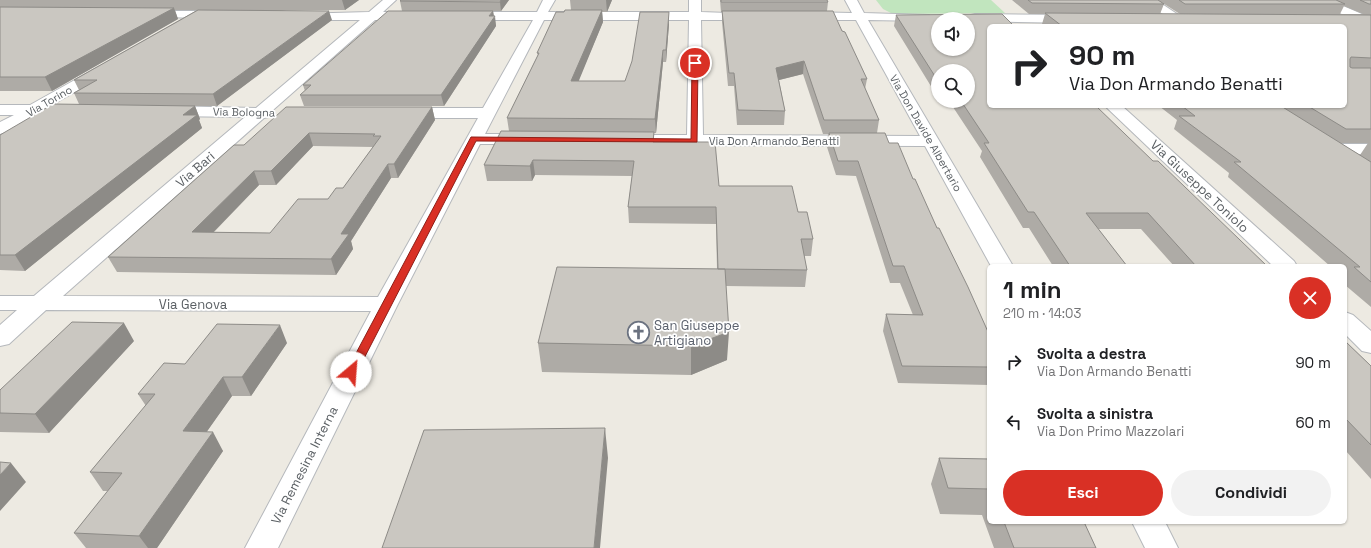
<!DOCTYPE html>
<html lang="it">
<meta charset="utf-8">
<style>
body{margin:0;font-family:"Space Grotesk",sans-serif;background:#f2f2f2;color:#202124;height:100vh;display:flex;flex-direction:column;font-size:15px;white-space:nowrap}
*{box-sizing:border-box;margin:0}
p{font-size:13px;color:#757577}
.icon{flex:none;width:22px;height:22px;fill:none;stroke:currentColor;stroke-width:2;stroke-linecap:round;stroke-linejoin:round}
.map{position:relative;flex:1;overflow:hidden}
.panel{position:absolute;left:987px;top:264px;width:360px;height:260px;display:flex;flex-direction:column;background:#fff;border-radius:6px;box-shadow:0 1px 3px #0004}
.panel>*{flex:none}
.top-card{position:absolute;left:987px;top:24px;width:360px;height:84px;border-radius:6px;box-shadow:0 1px 3px #0004;background:#fff;color:#202124;overflow:hidden}
.controls{position:absolute;left:931px;top:12px;display:grid;gap:8px}
.controls a{display:grid;place-items:center;width:44px;height:44px;border-radius:50%;background:#fff;box-shadow:0 1px 3px #0004;font-size:20px}
.pin{position:absolute;display:grid;place-items:center;width:34px;height:34px;color:#fff;margin:-17px;border:2px solid #fff;border-radius:50%;box-shadow:0 1px 4px #0007}
.me{position:absolute;width:44px;margin:-22px;rotate:27deg;stroke-linejoin:round;filter:drop-shadow(0 0 3px #0008)}
.turn{display:flex;align-items:center;gap:14px;height:84px;padding:0 16px;font-size:18px}
.turn .icon{width:52px;height:52px;stroke-width:2.5}
.turn b{display:block;font-size:28px;line-height:34px}
.round{display:grid;place-items:center;flex:none;width:42px;height:42px;border-radius:21px;background:#f2f2f2}
.overview{display:flex;align-items:center;justify-content:space-between;height:68px;padding:0 16px}
h1{font-size:24px;font-weight:700;line-height:30px}
.cta{display:flex;gap:8px;margin-top:auto;padding:8px 16px}
.cta a{flex:1;height:46px;border-radius:24px;background:#d93025;color:#fff;font-size:16px;font-weight:700;line-height:46px;text-align:center}
.cta a+a{background:#f2f2f2;color:#202124}
ul{padding:0;list-style:none}
li{display:flex;align-items:center;gap:12px;height:60px;padding:0 16px}
li div{flex:1}
li b{display:block;font-size:15px}
li em{font-style:normal}
.map>svg:first-child{display:block}
.green{fill:#c1e5be}
.lines{fill:none;stroke-linecap:round;stroke-linejoin:round}
.minor-casing{stroke:#b5b8bc;stroke-width:2}
.minor{fill:#fff;fill-rule:evenodd}
.wall{fill:#aeaba6;fill-rule:evenodd}
.shaded-wall{fill:#8d8b87}
.building{fill:#cac7c1;stroke:#8d8b87;fill-rule:evenodd}
.route{fill:#d93025;stroke:#8d1f18}
.labels{text-anchor:middle;stroke-width:3.5;stroke-linejoin:round;paint-order:stroke}
.far-street-label{font-size:11px;fill:#5a5f63;stroke:#fff}
.street-label{font-size:13px;fill:#5a5f63;stroke:#fff}
.worship-label{font-size:13px;fill:#5b616d;stroke:#fff;text-anchor:start}
</style>
<div class="map">
<svg width="1371" height="548" viewBox="0 0 1371 548">
<rect width="100%" height="100%" fill="#edeae2"/>
<path class="green" d="M 876,0 L 991,0 L 1005,13 L 893,14 L 883,9 Z"/>
<g class="lines">
<defs>
<path id="minor" d="M 383,0 L 396,0 L 383,12 L 413,12 L 417,14 L 419,16 L 417,18 L 413,20 L 375,20 L 273,110 L 275,113 L 273,116 L 264,118 L 63,296 L 378,297 L 478,118 L 403,118 L 397,116 L 395,113 L 397,110 L 403,108 L 483,108 L 533,20 L 465,20 L 461,18 L 459,16 L 461,14 L 465,12 L 537,12 L 543,0 L 555,0 L 548,12 L 689,12 L 689,0 L 701,0 L 701,12 L 755,14 L 757,16 L 755,18 L 751,20 L 701,20 L 703,135 L 920,136 L 856,20 L 805,20 L 801,18 L 799,16 L 801,14 L 805,12 L 852,13 L 845,0 L 857,0 L 864,13 L 929,15 L 931,17 L 929,19 L 925,21 L 868,20 L 1013,266 L 991,266 L 925,146 L 625,145 L 619,144 L 617,140 L 619,136 L 625,135 L 687,135 L 689,20 L 544,20 L 485,134 L 526,134 L 532,135 L 534,139 L 532,143 L 526,144 L 480,144 L 398,304 L 278,548 L 245,548 L 371,311 L 46,310 L 9,344 L 0,346 L 0,325 L 17,310 L 0,310 L 0,296 L 34,296 L 245,117 L 167,116 L 162,114 L 159,111 L 162,108 L 167,106 L 256,108 L 360,20 L 301,20 L 297,18 L 295,16 L 297,14 L 369,12 Z
M 1142,0 L 1156,0 L 1186,20 L 1184,23 L 1176,23 Z
M 1314,0 L 1329,0 L 1369,17 L 1371,20 L 1369,23 L 1361,23 L 1316,2 Z
M 147,11 L 219,11 L 223,13 L 225,15 L 223,17 L 219,19 L 143,16 L 141,14 L 143,12 Z
M 975,14 L 1073,15 L 1077,16 L 1079,19 L 1077,22 L 1073,23 L 971,21 L 969,18 L 971,15 Z
M 103,66 L 108,67 L 110,70 L 108,73 L 52,105 L 78,107 L 81,110 L 78,113 L 36,115 L 6,132 L 0,134 L 0,122 L 14,115 L 0,115 L 0,105 L 30,105 L 98,67 Z
M 1105,106 L 1122,106 L 1294,261 L 1297,266 L 1273,266 Z
M 1336,144 L 1371,144 L 1371,154 L 1336,154 L 1330,153 L 1327,149 L 1330,145 Z
M 1345,312 L 1353,315 L 1371,331 L 1371,353 L 1362,351 L 1345,334 Z
M 1132,522 L 1165,522 L 1178,548 L 1145,548 Z"/>
</defs>
<use href="#minor" class="minor-casing"/>
<use href="#minor" class="minor"/>
</g>
<path class="wall" d="M 0,0 L 359,0 L 345,10 L 281,10 L 332,20 L 217,106 L 177,106 L 195,106 L 200,119 L 199,120 L 202,128 L 25,271 L 0,270 L 0,135 L 79,104 L 74,93 L 79,90 L 74,80 L 197,10 L 175,10 L 178,19 L 52,91 L 0,91 Z
M 509,0 L 501,11 L 402,11 L 400,1 Z
M 570,0 L 612,0 L 607,12 L 602,12 L 603,22 L 578,81 L 625,81 L 669,24 L 666,62 L 663,62 L 656,133 L 654,133 L 654,142 L 719,186 L 798,212 L 813,239 L 811,256 L 804,256 L 807,270 L 805,287 L 726,286 L 727,360 L 691,375 L 542,372 L 538,343 L 717,269 L 716,224 L 629,223 L 628,207 L 632,176 L 535,175 L 532,181 L 487,181 L 484,165 L 509,131 L 507,118 L 538,55 L 537,53 L 564,12 L 571,10 Z
M 720,0 L 827,0 L 828,2 L 827,11 L 842,31 L 867,79 L 865,89 L 879,120 L 877,133 L 889,143 L 913,179 L 989,334 L 989,385 L 898,383 L 883,331 L 886,314 L 913,315 L 900,283 L 890,283 L 856,176 L 836,175 L 827,147 L 828,134 L 823,134 L 803,74 L 779,80 L 785,111 L 784,125 L 737,125 L 734,86 L 728,86 L 722,22 L 722,12 L 721,12 Z
M 1012,0 L 1158,0 L 1164,4 L 1160,14 L 1180,14 L 1158,0 L 1371,0 L 1371,307 L 1345,285 L 1345,282 L 1346,280 L 1345,279 L 1345,266 L 1330,266 L 1228,177 L 1229,173 L 1174,129 L 1177,120 L 1159,106 L 1345,106 L 1345,26 L 1045,26 L 1042,24 L 1045,14 L 1029,14 ZM 1344,6 L 1363,14 L 1340,14 ZM 1340,143 L 1368,143 L 1360,155 Z
M 493,11 L 496,26 L 444,106 L 304,106 L 300,95 L 305,91 L 303,85 Z
M 896,15 L 1153,161 L 1267,266 L 1174,266 L 1141,229 L 1098,229 L 1127,266 L 1053,266 L 1029,228 L 1023,228 L 980,157 L 982,151 L 949,101 L 968,101 L 938,71 L 938,96 L 937,96 L 894,26 Z
M 432,107 L 435,120 L 398,178 L 391,178 L 351,241 L 353,249 L 336,275 L 117,272 L 108,257 L 244,145 ZM 313,146 L 373,147 L 343,188 L 328,199 L 270,233 L 214,232 L 259,185 L 276,185 Z
M 134,341 L 49,433 L 0,432 L 0,390 Z
M 1345,341 L 1371,366 L 1371,479 L 1345,450 Z
M 287,343 L 251,396 L 232,396 L 206,432 L 223,451 L 157,548 L 86,548 L 74,533 L 108,491 L 103,491 L 90,472 L 146,406 L 138,394 L 185,364 Z
M 939,458 L 989,459 L 989,522 L 1084,522 L 1096,548 L 994,548 L 982,515 L 940,514 L 931,484 Z"/>
<path class="shaded-wall" d="M 342,0 L 359,0 L 345,10 Z
M 501,0 L 509,0 L 501,11 L 500,2 Z
M 606,0 L 612,0 L 607,12 Z
M 174,8 L 178,19 L 52,91 L 45,77 Z
M 602,10 L 603,22 L 573,95 L 571,81 Z
M 329,11 L 332,20 L 217,106 L 213,94 Z
M 493,11 L 494,18 L 495,16 L 496,26 L 444,106 L 441,95 Z
M 669,12 L 669,24 L 666,62 L 666,50 Z
M 663,50 L 663,62 L 656,133 L 655,119 Z
M 804,61 L 803,74 L 775,81 L 776,68 Z
M 195,106 L 200,119 L 199,120 L 202,128 L 25,271 L 15,255 L 183,115 Z
M 432,107 L 435,120 L 398,178 L 394,164 Z
M 309,133 L 313,146 L 276,185 L 271,171 Z
M 533,160 L 535,175 L 532,181 L 530,166 Z
M 388,164 L 391,178 L 351,241 L 353,249 L 336,275 L 331,259 L 341,234 Z
M 254,171 L 259,185 L 199,247 L 192,232 Z
M 124,323 L 134,341 L 49,433 L 35,414 Z
M 280,325 L 287,343 L 251,396 L 242,377 Z
M 729,332 L 727,360 L 691,375 L 691,346 Z
M 223,377 L 232,396 L 194,450 L 183,431 Z
M 605,428 L 608,458 L 600,548 L 594,548 Z
M 213,432 L 223,451 L 157,548 L 148,548 L 139,536 Z
M 11,463 L 26,482 L 0,511 L 0,475 Z"/>
<path class="building" d="M 401,0 L 501,0 L 500,2 L 400,1 Z
M 721,0 L 827,0 L 828,2 L 721,2 Z
M 1028,0 L 1158,0 L 1164,4 L 1032,3 Z
M 1179,0 L 1336,0 L 1345,4 L 1185,4 Z
M 1360,0 L 1371,0 L 1371,4 L 1369,4 Z
M 0,7 L 174,8 L 45,77 L 0,77 Z
M 198,10 L 329,11 L 213,94 L 74,93 L 97,80 L 74,80 Z
M 565,10 L 602,10 L 571,81 L 625,81 L 632,61 L 640,12 L 669,12 L 666,50 L 663,50 L 655,119 L 507,118 L 539,53 L 537,53 L 556,12 L 564,12 Z
M 388,11 L 493,11 L 489,16 L 495,16 L 441,95 L 300,95 L 311,85 L 303,85 Z
M 722,11 L 833,11 L 842,31 L 845,32 L 867,79 L 861,79 L 879,120 L 824,120 L 804,61 L 776,68 L 785,111 L 738,110 L 734,73 L 729,73 Z
M 1045,13 L 1371,15 L 1371,58 L 1351,57 L 1350,59 L 1350,67 L 1352,68 L 1371,68 L 1371,129 L 1346,129 L 1308,106 L 1345,106 L 1345,26 L 1062,26 Z
M 1002,14 L 1014,26 L 989,26 L 989,106 L 1096,106 L 1153,161 L 1158,161 L 1267,266 L 1196,266 L 1148,213 L 1086,213 L 1127,266 L 1070,266 L 1034,212 L 1028,212 L 984,143 L 989,143 L 961,101 L 968,101 L 968,71 L 938,71 L 938,81 L 896,15 ZM 938,19 L 968,19 L 968,49 L 938,49 Z
M 53,104 L 195,106 L 183,115 L 197,115 L 15,255 L 0,255 L 0,135 Z
M 1182,106 L 1281,106 L 1371,162 L 1371,282 L 1354,267 L 1360,267 L 1234,162 L 1241,162 L 1179,116 L 1195,116 Z
M 286,107 L 432,107 L 394,164 L 388,164 L 341,234 L 349,234 L 331,259 L 108,257 L 234,145 L 244,145 ZM 309,133 L 375,134 L 373,136 L 381,136 L 343,188 L 336,188 L 328,199 L 298,199 L 270,233 L 192,232 L 254,171 L 271,171 Z
M 501,131 L 654,132 L 653,142 L 715,142 L 719,186 L 792,186 L 798,212 L 807,212 L 813,239 L 801,239 L 807,270 L 718,269 L 716,207 L 628,207 L 634,161 L 533,160 L 530,166 L 484,165 Z
M 829,133 L 885,133 L 889,143 L 898,143 L 913,179 L 915,179 L 937,228 L 939,228 L 968,287 L 989,334 L 989,367 L 902,366 L 886,314 L 923,315 L 904,266 L 893,266 L 858,161 L 838,161 Z
M 557,267 L 725,269 L 729,332 L 691,346 L 538,343 Z
M 72,322 L 124,323 L 35,414 L 0,413 L 0,390 Z
M 217,324 L 280,325 L 242,377 L 223,377 L 183,431 L 213,432 L 139,536 L 74,533 L 122,473 L 90,472 L 155,394 L 138,394 L 164,363 L 185,364 Z
M 1345,341 L 1371,366 L 1371,445 L 1345,418 Z
M 605,428 L 594,548 L 382,548 L 424,430 Z
M 939,458 L 989,459 L 989,489 L 948,488 Z
M 0,462 L 11,463 L 0,475 Z
M 1004,522 L 1084,522 L 1096,548 L 1014,548 Z"/>
<path class="route" d="M 695,61 L 698,63 L 697,142 L 476,141 L 357,372 L 355,374 L 348,374 L 346,372 L 471,137 L 691,139 L 692,63 Z"/>
<defs>
<symbol id="church-ring" viewBox="-11 -11 22 22"><circle r="9.5" fill="#fff" stroke="#6b7280" stroke-width="1.5"/><path d="M-1.2-6h2.4v3.5h3.3v2.4h-3.3V6h-2.4V-.1h-3.3v-2.4h3.3Z" fill="#6b7280"/></symbol>
</defs>
<g fill-rule="evenodd">
<use href="#church-ring" x="626" y="320" width="25" height="25"/>
</g>
<g class="labels">
<g class="far-street-label">
<text transform="translate(49 101) rotate(-30)" y="4">Via Torino</text>
<text transform="translate(244 112) rotate(1)" y="4">Via Bologna</text>
<text transform="translate(926 133) rotate(60)" y="4">Via Don Davide Albertario</text>
<text x="774" y="145">Via Don Armando Benatti</text>
</g>
<g class="street-label">
<text transform="translate(195 169) rotate(-41)" y="5">Via Bari</text>
<text transform="translate(1200 186) rotate(43)" y="5">Via Giuseppe Toniolo</text>
<text x="193" y="309">Via Genova</text>
<text transform="translate(304 465) rotate(-63)" y="5">Via Remesina Interna</text>
</g>
<g class="worship-label">
<text x="654" y="330">San Giuseppe<tspan x="654" dy="15">Artigiano</tspan></text>
</g>
</g>
</svg>
<div class="controls">
<a><svg class="icon" aria-label="sound" viewBox="0 0 24 24"><path d="M4 9h4l5-4v14l-5-4H4zM17 9q2 3 0 6"/></svg></a>
<a><svg class="icon" aria-label="search" viewBox="0 0 24 24"><circle cx="10" cy="10" r="6"/><path d="M15 15l6 6"/></svg></a>
</div>
<div class="pin" style="left:695px;top:63px;background:#d93025"><svg class="icon" aria-label="arrive" viewBox="0 0 24 24"><path d="M6 21V4h12l-3 4 3 4H6"/></svg></div>
<svg class="me" style="left:351px;top:372px" viewBox="-20 -20 40 40"><circle r="19" fill="#fff"/><path d="M0-13L10 11 0 6-10 11z" fill="#d93025"/></svg>
<div class="top-card">
<div class="turn"><svg class="icon" aria-label="right" viewBox="0 0 24 24"><path d="M7 20v-9h11M14 6l5 5-5 5"/></svg><div><b>90 m</b>Via Don Armando Benatti</div></div>
</div>
<section class="panel">
<div class="overview"><div><h1>1 min</h1><p>210 m · 14:03</p></div><a class="round" style="background:#d93025;color:#fff"><svg class="icon" aria-label="close" viewBox="0 0 24 24"><path d="M6 6l12 12M18 6L6 18"/></svg></a></div>
<ul>
<li><svg class="icon" aria-label="right" viewBox="0 0 24 24"><path d="M7 20v-9h11M14 6l5 5-5 5"/></svg><div><b>Svolta a destra</b><p>Via Don Armando Benatti</p></div><em>90 m</em></li>
<li><svg class="icon" aria-label="left" viewBox="0 0 24 24"><path d="M17 20v-9H6M10 6l-5 5 5 5"/></svg><div><b>Svolta a sinistra</b><p>Via Don Primo Mazzolari</p></div><em>60 m</em></li>
</ul>
<div class="cta"><a>Esci</a><a>Condividi</a></div>
</section>
</div>
